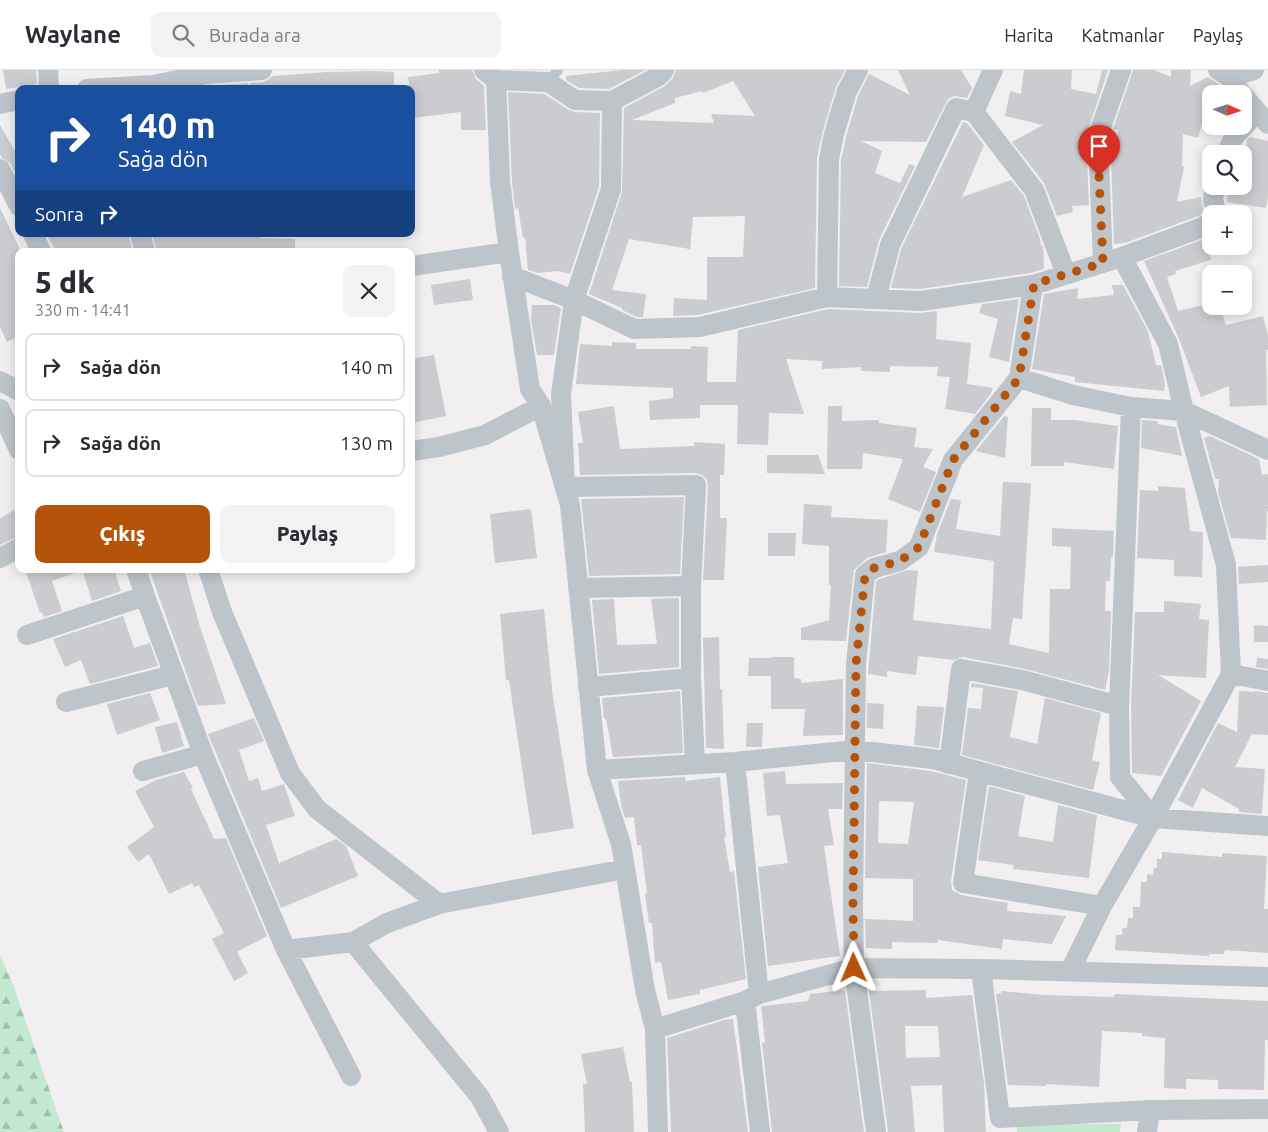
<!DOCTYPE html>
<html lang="tr">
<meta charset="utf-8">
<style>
body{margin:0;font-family:Ubuntu,sans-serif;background:#f2f2f3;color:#2b2b33;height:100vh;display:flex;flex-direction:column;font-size:19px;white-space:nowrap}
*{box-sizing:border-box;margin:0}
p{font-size:16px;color:#7c7c81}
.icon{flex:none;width:28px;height:28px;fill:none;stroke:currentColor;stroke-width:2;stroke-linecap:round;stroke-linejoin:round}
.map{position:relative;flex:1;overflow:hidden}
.details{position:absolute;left:15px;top:178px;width:400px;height:325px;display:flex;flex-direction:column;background:#fff;border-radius:10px;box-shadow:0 2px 12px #0003}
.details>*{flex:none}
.guide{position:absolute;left:15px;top:15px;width:400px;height:152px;border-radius:10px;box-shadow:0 2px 12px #0003;background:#1a4fa0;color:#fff;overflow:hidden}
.needle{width:32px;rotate:93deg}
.tools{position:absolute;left:1202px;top:15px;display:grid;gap:10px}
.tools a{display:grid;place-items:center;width:50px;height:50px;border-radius:10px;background:#fff;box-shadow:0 2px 12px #0003;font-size:25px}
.pin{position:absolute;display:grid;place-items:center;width:42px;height:42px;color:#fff;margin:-51px -21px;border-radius:50% 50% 50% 0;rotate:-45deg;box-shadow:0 0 5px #0007}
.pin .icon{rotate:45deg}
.me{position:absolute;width:55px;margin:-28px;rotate:359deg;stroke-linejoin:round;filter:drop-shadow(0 0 4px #0008)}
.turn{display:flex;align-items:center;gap:18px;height:105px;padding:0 20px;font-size:22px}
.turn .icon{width:65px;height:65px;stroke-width:2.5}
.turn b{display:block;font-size:35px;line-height:42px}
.then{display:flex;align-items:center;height:48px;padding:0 20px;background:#0003;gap:10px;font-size:19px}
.round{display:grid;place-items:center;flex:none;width:52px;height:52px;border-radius:10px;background:#f2f2f3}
.summary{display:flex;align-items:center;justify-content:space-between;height:85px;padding:0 20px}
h1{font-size:30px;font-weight:800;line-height:38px}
.primary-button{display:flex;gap:10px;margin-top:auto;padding:10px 20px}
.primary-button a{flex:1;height:58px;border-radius:10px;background:#b45309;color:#fff;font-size:20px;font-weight:800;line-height:58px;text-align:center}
.primary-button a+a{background:#f2f2f3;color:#2b2b33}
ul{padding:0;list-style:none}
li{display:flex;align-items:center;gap:15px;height:68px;margin:0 10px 8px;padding:0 10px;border:2px solid #e1e1e2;border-radius:10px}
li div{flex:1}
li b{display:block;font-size:19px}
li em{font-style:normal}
header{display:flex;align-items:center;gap:30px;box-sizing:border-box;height:70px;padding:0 25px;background:#fff;border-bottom:1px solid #e1e1e2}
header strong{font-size:24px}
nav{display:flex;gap:28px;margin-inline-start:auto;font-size:18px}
.search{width:350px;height:45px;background:#f2f2f3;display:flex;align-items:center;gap:12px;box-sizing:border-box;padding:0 18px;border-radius:10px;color:#7c7c81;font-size:19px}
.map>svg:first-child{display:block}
.green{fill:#c3ead1}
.forest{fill:url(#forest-firs)}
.building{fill:#caccd0;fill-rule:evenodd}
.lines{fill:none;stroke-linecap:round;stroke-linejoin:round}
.service{stroke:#bdc4ca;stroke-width:10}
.minor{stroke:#bdc4ca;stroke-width:20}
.route{stroke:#b45309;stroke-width:9;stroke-dasharray:0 16.2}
</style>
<header>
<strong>Waylane</strong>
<div class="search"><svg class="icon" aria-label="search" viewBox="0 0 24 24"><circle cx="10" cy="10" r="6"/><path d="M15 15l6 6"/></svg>Burada ara</div>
<nav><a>Harita</a><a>Katmanlar</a><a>Paylaş</a></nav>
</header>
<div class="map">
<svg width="1268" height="1062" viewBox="0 0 1268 1062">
<defs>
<pattern id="forest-firs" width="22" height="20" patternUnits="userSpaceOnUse" patternTransform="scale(1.25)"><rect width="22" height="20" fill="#c3ead1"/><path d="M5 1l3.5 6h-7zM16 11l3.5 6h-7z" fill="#a0c0ad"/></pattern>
</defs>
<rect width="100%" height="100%" fill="#f1eff0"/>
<path class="green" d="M 1016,1054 L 1121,1054 L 1120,1062 L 1017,1062 Z"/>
<path class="forest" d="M 0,886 L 12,912 L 64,1062 L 0,1062 Z"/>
<path class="building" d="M 3,0 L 36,0 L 37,14 L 6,19 Z
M 439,0 L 472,0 L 476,9 L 484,16 L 486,60 L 461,60 L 461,42 L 413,48 L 411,19 L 410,19 L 408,7 L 439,3 Z
M 623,0 L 645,0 L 609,19 L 579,18 L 566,10 L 566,6 Z
M 676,0 L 845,0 L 836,17 L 823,61 L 817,87 L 815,218 L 698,245 L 673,246 L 674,228 L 707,230 L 707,187 L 743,187 L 745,146 L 693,147 L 690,179 L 629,169 L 612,220 L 646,224 L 643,247 L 637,247 L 622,240 L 622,238 L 589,224 L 622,122 L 624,38 L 665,16 L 673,8 ZM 733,11 L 755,46 L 711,44 L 714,53 L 632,50 L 675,33 L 675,28 L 702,21 L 703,23 Z
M 898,0 L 961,0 L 972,18 L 967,28 L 954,26 L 948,29 L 926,72 L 861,71 L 882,81 L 875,103 L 900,113 L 909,94 L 915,96 L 879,170 L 867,217 L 839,216 L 841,90 L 846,67 L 858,26 L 869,4 L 910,25 Z
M 1024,0 L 1072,0 L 1071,19 L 1096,24 L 1102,0 L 1108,0 L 1086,66 L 1085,89 L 1087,89 L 1089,135 L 1072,136 L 1073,142 L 1057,146 L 1044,113 L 1012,72 L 1043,55 L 1005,46 L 1010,21 L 1021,24 Z
M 1133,0 L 1154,0 L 1171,7 L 1171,0 L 1191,0 L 1190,16 L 1208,7 L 1221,16 L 1227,24 L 1210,24 L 1198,68 L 1183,64 L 1182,96 L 1184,97 L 1177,132 L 1201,127 L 1204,143 L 1198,146 L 1125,173 L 1114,174 L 1111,86 L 1118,86 L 1118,60 L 1113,59 Z
M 375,1 L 394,2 L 394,19 L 250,19 L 250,13 L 263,12 L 268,10 L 272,6 L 327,2 Z
M 248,13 L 248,19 L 218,19 L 218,15 Z
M 508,22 L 544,24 L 569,40 L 575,42 L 600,43 L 599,117 L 570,204 L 558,201 L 538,203 L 528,200 L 525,167 L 523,168 L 518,138 L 515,139 L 512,112 Z
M 963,52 L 967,53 L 984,75 L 962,127 L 1011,110 L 1024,126 L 1040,169 L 1041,176 L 1043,176 L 1044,199 L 1030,203 L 920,219 L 891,218 L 901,179 Z
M 0,55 L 19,88 L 19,110 L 10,93 L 2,88 L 0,84 Z
M 1250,67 L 1268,71 L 1268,126 L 1266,138 L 1227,132 L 1229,116 L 1244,116 L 1247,70 Z
M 0,138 L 19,177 L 19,247 L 14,250 L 19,261 L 19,266 L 7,272 L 0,257 Z
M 46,164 L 128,164 L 133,181 L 56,181 Z
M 152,164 L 260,164 L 260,168 L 295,169 L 295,181 L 157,181 Z
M 1207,168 L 1211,190 L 1175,201 L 1176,204 L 1167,207 L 1178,241 L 1211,233 L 1211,236 L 1219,236 L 1226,255 L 1263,246 L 1268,265 L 1268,280 L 1266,280 L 1267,335 L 1230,337 L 1229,316 L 1201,327 L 1179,269 L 1144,191 Z
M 470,209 L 473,230 L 434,235 L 431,215 Z
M 1112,215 L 1123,215 L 1148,261 L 1156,295 L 1161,295 L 1165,314 L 1164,321 L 1075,312 L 1075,307 L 1032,299 L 1044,224 L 1078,218 L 1077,229 L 1114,225 Z
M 1019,229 L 1009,292 L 989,287 L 998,249 L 979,243 L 982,234 Z
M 532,235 L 554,235 L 561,238 L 554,285 L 537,285 L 531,250 Z
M 828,239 L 920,243 L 937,241 L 936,269 L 971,273 L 967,314 L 993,318 L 990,325 L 975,344 L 945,339 L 950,307 L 937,306 L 938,297 L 890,296 L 890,302 L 861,301 L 861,297 L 822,299 L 822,291 L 786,289 L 804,344 L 769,343 L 768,375 L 737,374 L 738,335 L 700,335 L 700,348 L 650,350 L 649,331 L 673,328 L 673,318 L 576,314 L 580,274 L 612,276 L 612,272 L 636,273 L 636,279 L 691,279 L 691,276 L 708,277 L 707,312 L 736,312 L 738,260 Z
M 434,285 L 446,346 L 411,353 L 411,289 Z
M 614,336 L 620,379 L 694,376 L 694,372 L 725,374 L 724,405 L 720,405 L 720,448 L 727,448 L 724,510 L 703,510 L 708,416 L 707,410 L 702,405 L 696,403 L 580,405 L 578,373 L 583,373 L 578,342 Z
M 828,336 L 842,336 L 842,351 L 879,350 L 879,353 L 917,358 L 914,377 L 933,379 L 923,397 L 936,402 L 920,442 L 888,429 L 903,389 L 863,383 L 862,399 L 827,399 Z
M 1032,338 L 1051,338 L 1051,350 L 1075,350 L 1118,356 L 1114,399 L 1064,392 L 1064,396 L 1031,396 Z
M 1004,346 L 1008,347 L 1005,388 L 976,381 Z
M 1142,350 L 1158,351 L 1157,354 L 1176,357 L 1182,386 L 1141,378 Z
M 1210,366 L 1259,389 L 1262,405 L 1268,404 L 1268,441 L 1267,441 L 1266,470 L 1231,468 L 1218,422 L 1219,409 L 1215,409 L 1204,368 Z
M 767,385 L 818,385 L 825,404 L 767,403 Z
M 1003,412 L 1031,413 L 1022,549 L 1013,548 L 1009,574 L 1049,583 L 1050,519 L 1070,519 L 1071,477 L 1052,476 L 1052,458 L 1114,461 L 1113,487 L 1111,487 L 1110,511 L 1106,511 L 1105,541 L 1111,541 L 1109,601 L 1105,620 L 1025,599 L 963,587 L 954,590 L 918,586 L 916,605 L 887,601 L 887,607 L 868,604 L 876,511 L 879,509 L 908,500 L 918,501 L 913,550 L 991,559 L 994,491 L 934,482 L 937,464 L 951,429 L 961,430 L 956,459 L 1000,466 Z
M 1158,416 L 1185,418 L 1190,461 L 1203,462 L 1202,507 L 1174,506 L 1174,490 L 1137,488 L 1140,420 L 1158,421 Z
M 684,427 L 680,504 L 589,506 L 581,429 Z
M 804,434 L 832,436 L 831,447 L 888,450 L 886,482 L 867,488 L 854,500 L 846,571 L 801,570 L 801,558 L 829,550 L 831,515 L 829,515 L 829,476 L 802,474 Z
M 531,439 L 537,488 L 495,493 L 490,444 Z
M 14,440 L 19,449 L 19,466 L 0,475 L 0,448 Z
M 768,463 L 796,463 L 795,486 L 768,486 Z
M 1268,495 L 1268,512 L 1239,514 L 1238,497 Z
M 25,499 L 81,499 L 81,501 L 52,511 L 62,541 L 44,547 L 42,542 L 40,543 Z
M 82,499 L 114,499 L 121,521 L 92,531 Z
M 149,499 L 184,499 L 200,557 L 226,634 L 198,636 Z
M 679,528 L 679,597 L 599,604 L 592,530 L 614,529 L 617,575 L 657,574 L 651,529 Z
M 1164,531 L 1201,534 L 1199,549 L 1209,550 L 1206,608 L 1158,605 L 1201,631 L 1161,706 L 1132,703 L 1131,636 L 1135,542 L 1164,542 Z
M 544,539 L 553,628 L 574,758 L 532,765 L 509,610 L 506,610 L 500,544 Z
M 123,546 L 134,578 L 150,573 L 158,596 L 90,614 L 81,590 L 65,597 L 53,569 Z
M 1254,555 L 1268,556 L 1268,572 L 1254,572 Z
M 719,567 L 720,619 L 722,619 L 724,677 L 723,679 L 706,678 L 703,568 Z
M 771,587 L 794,587 L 794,608 L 801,609 L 801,613 L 843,609 L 843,665 L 803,666 L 805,639 L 771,639 L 771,606 L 748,606 L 749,588 L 771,588 Z
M 1257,588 L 1268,589 L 1268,599 L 1256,597 Z
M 971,613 L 1018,621 L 1010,667 L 1037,674 L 1045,628 L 1101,643 L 1092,690 L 1100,692 L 1093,720 L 962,685 L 968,638 L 981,639 L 983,618 L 971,617 Z
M 680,621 L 683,683 L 613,687 L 606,649 L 604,649 L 602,628 Z
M 1239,621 L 1254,622 L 1255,621 L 1268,623 L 1268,665 L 1252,664 L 1235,697 L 1265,699 L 1262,744 L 1239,742 L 1239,739 L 1202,718 L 1193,738 L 1178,730 L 1218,653 L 1237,662 Z
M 150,623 L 160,650 L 117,665 L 107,634 Z
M 867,633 L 884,634 L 883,659 L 867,658 Z
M 917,636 L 944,637 L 939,678 L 914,675 Z
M 254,648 L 264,671 L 239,680 L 249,711 L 258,708 L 262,721 L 284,714 L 295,746 L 266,755 L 279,793 L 336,769 L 346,776 L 358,806 L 281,838 L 208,664 Z
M 177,652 L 184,676 L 162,683 L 155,657 Z
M 747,653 L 763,653 L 762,677 L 746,677 Z
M 867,693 L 931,701 L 966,710 L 951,811 L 952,820 L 961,825 L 1008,833 L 1007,841 L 1066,846 L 1052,874 L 1003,869 L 1002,879 L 938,870 L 937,873 L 892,872 L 892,879 L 866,878 L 865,849 L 913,851 L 913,809 L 865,808 ZM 879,731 L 914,732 L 908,774 L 878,773 Z
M 785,701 L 786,714 L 843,713 L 842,739 L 828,739 L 834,775 L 824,776 L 840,886 L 768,896 L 758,797 L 788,793 L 780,745 L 767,746 L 763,703 Z
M 184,702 L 193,718 L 191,719 L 214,769 L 226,768 L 267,866 L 237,882 L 248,903 L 234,911 L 212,869 L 224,863 L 199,815 L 194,817 L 192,813 L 169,824 L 149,784 L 138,792 L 127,777 L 154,757 L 135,721 L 156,710 Z
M 685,707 L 685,711 L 720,707 L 726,767 L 724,767 L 730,802 L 734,801 L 746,909 L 700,920 L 700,924 L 668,930 L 661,892 L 655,893 L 652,853 L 649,853 L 645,824 L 647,824 L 641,775 L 637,775 L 634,747 L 625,748 L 621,735 L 618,711 Z
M 989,716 L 1025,726 L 1018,766 L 1053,772 L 1058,735 L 1097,745 L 1089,808 L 1013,799 L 1014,795 L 978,790 Z
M 1162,782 L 1222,787 L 1222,783 L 1267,786 L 1264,839 L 1268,839 L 1268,883 L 1225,880 L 1224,884 L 1209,884 L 1209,886 L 1115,880 L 1116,865 L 1122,865 L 1122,858 L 1127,858 L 1128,848 L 1133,848 L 1133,837 L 1140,837 L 1141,812 L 1147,812 L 1147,804 L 1153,805 L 1154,798 L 1157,798 L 1157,789 L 1162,789 Z
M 845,920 L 864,1062 L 772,1062 L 762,973 L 765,972 L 761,936 L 808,931 L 810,924 Z
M 926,920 L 926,928 L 972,925 L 984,1014 L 986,1062 L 944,1062 L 942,1015 L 911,1016 L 915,1062 L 888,1062 L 869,921 ZM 905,956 L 938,956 L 940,987 L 906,988 Z
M 1002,921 L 1044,925 L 1114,927 L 1115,924 L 1268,931 L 1268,970 L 1265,970 L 1264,1020 L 1218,1019 L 1218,1010 L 1186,1009 L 1186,1019 L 1164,1018 L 1165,968 L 1142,966 L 1142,963 L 1102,961 L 1099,1017 L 1046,1014 L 1046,1016 L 1008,1015 L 996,924 L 1001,923 Z
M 733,949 L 748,1062 L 671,1062 L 667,968 L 724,950 Z
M 623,977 L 630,1012 L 632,1012 L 634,1062 L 585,1062 L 583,1014 L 587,1014 L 581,984 Z"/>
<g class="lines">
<path class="service" d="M 548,12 L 558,0"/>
<path class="minor" d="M 48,0 L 49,19
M 484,0 L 496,10 L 500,111 L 509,182 L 530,319 L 541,336 L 570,435 L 597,700 L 621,774 L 645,920 L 655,959 L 658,1062
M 1218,0 L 1229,7 L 1242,24
M 1229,7 L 1254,0
M 496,10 L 548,12 L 575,30 L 612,31 L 659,6 L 664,0
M 87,19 L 153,15 L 207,4 L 262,0
M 1244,26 L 1268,54
M 612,31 L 611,119 L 574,230 L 561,324 L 565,417 L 696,415 L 691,516 L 691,608 L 695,694
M 0,34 L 19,30
M 974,42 L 1034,120 L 1066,204
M 1226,84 L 1234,67 L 1257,42
M 0,99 L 19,136
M 1215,116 L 1213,130 L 1217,144
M 33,164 L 41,181
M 140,164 L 145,181
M 1103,193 L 1098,66 L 1121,0
M 411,196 L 509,182
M 512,206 L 574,230 L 634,259 L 700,257 L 827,227 L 921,231 L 1033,215 L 1122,187 L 1203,157 L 1211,152
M 827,227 L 829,89 L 834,64 L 847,21 L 858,0
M 876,229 L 890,175 L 956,38 L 974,42 L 993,0
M 1019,308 L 1073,325 L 1131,337 L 1184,341 L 1268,380
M 0,311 L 19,321
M 1131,337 L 1119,636 L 1120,707 L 1153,748
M 0,339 L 19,380
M 411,381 L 439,377 L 485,365 L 541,336
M 0,488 L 19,478
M 136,499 L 145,526 L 203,684 L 286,880 L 351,1006
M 208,499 L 222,542 L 290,703 L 317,739 L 439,834
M 578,518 L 691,516
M 27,565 L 145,526
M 1231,604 L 1268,611
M 588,617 L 691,608
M 66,632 L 173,605
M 735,692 L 759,924
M 949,694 L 961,599 L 1022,610 L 1119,636
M 597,700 L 735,692 L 855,680 L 933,689 L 1153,748 L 1268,756
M 143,701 L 203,684
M 979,702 L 963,813 L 1102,836
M 353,872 L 480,1027 L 499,1062
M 286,880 L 353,872 L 387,853 L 439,834 L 625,799
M 981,899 L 1000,1048 L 1150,1040 L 1268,1039
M 1070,901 L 1102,836 L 1153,748 L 1231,604 L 1226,495 L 1184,341 L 1168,274 L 1122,187
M 745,931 L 760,1062
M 655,959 L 745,931 L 759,924 L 854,898 L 981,899 L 1268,907
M 876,1062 L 854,898 L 853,832 L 856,594 L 865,505 L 874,498 L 900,491 L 919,477 L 953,390 L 1019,308 L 1033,215
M 1147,1062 L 1150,1040"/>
</g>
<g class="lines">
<path class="route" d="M 854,898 L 853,832 L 856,594 L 865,505 L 874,498 L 900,491 L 919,477 L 953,390 L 1019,308 L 1034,214 L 1103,193 L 1099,106"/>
</g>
</svg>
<div class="tools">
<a><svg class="needle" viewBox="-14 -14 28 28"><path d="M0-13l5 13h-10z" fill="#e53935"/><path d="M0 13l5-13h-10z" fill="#7c7c81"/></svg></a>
<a><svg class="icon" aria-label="search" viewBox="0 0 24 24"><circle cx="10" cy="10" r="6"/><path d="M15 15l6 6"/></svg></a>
<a>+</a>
<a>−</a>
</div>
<div class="pin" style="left:1099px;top:106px;background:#d93025"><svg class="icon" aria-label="arrive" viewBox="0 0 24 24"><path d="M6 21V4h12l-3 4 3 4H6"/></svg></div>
<svg class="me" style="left:854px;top:898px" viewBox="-20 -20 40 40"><path d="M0-17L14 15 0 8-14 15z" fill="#b45309" stroke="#fff" stroke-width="4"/></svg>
<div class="guide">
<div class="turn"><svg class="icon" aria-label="right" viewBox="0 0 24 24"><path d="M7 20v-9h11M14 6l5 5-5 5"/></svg><div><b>140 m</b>Sağa dön</div></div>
<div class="then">Sonra<svg class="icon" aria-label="right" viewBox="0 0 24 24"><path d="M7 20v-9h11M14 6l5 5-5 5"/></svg></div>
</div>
<section class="details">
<div class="summary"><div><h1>5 dk</h1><p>330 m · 14:41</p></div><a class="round"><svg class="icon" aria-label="close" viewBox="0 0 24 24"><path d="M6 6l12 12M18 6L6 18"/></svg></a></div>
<ul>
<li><svg class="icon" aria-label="right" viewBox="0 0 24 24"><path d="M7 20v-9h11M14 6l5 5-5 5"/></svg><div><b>Sağa dön</b></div><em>140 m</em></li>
<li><svg class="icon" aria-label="right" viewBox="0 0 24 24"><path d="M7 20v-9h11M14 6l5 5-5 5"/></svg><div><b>Sağa dön</b></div><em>130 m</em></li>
</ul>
<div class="primary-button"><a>Çıkış</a><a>Paylaş</a></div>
</section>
</div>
